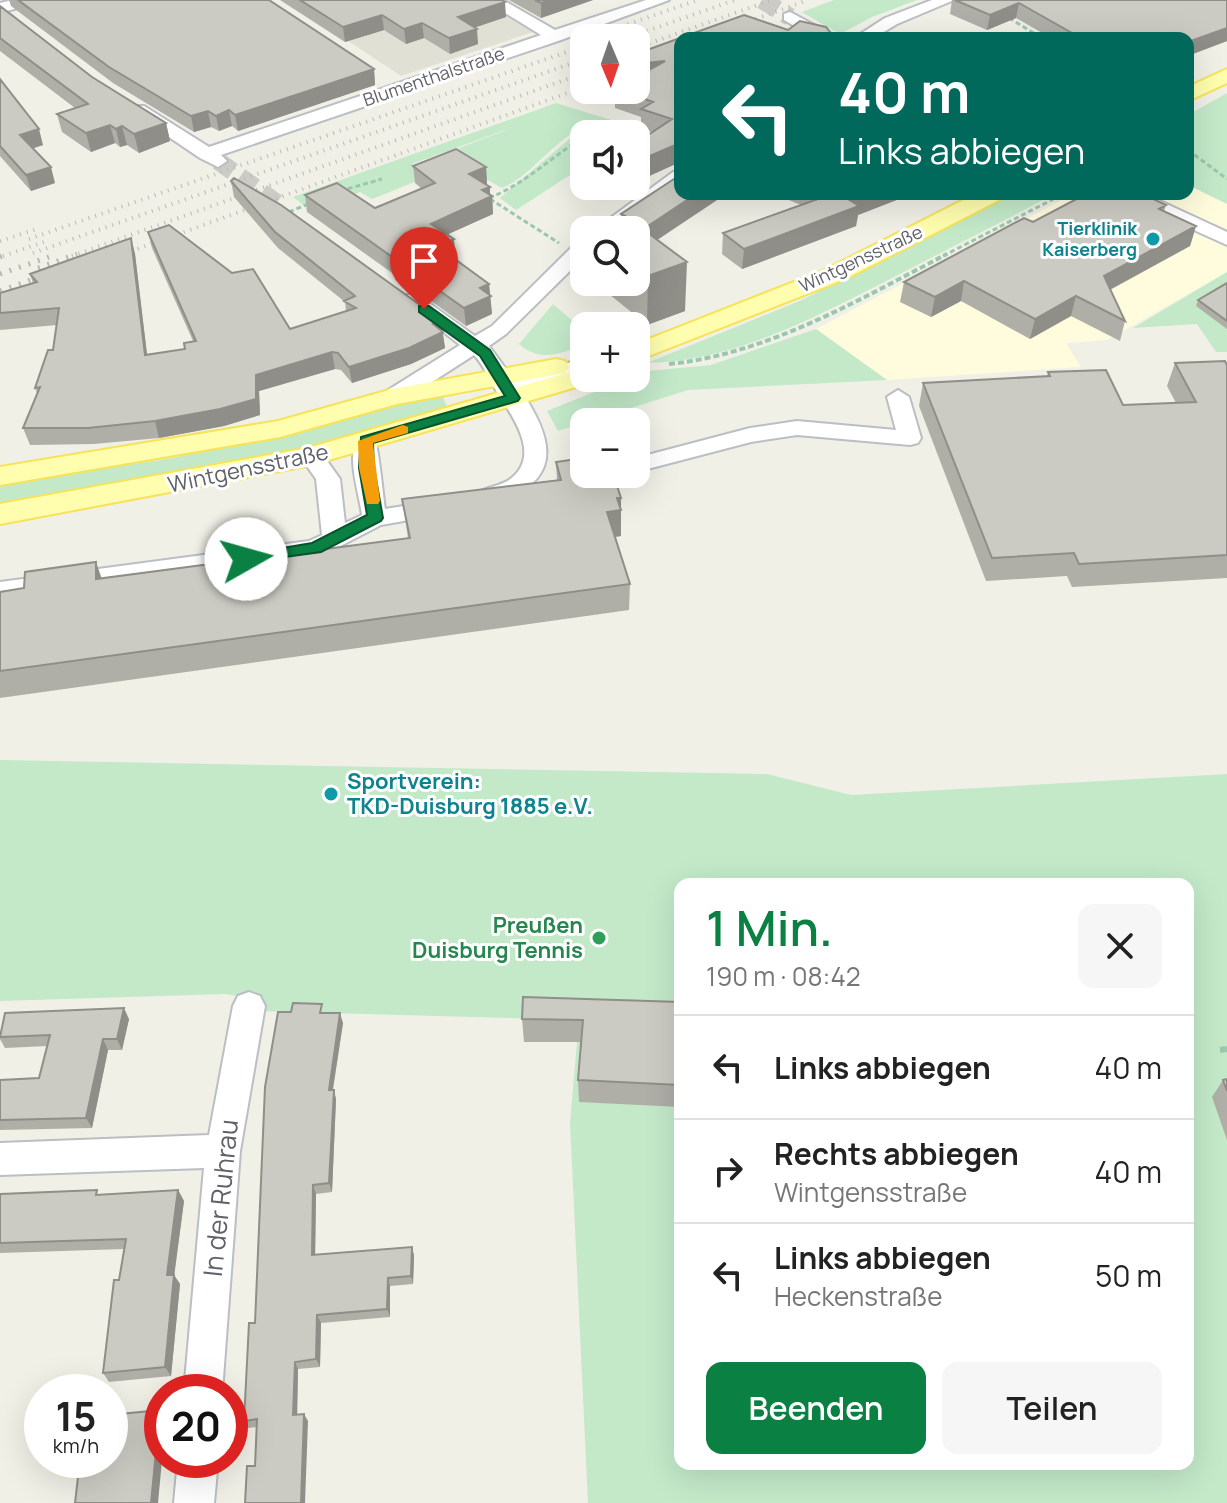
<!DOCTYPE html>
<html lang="de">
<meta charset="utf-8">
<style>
body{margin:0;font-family:Manrope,sans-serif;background:#f6f6f6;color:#222;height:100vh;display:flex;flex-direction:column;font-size:30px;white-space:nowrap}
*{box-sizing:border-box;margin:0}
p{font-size:26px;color:#767676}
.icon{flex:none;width:44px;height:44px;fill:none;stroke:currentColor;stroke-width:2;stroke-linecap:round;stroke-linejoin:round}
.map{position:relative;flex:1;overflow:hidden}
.sheet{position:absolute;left:674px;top:878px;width:520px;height:592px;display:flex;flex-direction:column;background:#fff;border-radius:16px;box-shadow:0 8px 32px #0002}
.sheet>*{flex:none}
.hud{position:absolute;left:674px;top:32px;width:520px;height:168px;border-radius:16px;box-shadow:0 8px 32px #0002;background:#00695c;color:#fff;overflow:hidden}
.needle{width:52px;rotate:178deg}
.fabs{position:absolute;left:570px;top:24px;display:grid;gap:16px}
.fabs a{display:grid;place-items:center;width:80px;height:80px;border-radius:16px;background:#fff;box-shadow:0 8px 32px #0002;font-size:40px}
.speed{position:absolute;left:24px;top:1374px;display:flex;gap:16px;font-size:40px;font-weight:700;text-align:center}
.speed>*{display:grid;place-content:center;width:104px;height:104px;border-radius:50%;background:#fff;box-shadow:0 8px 32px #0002;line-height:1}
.speed small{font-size:20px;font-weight:400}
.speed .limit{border:12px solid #d22;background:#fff;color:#111}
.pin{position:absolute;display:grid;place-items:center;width:68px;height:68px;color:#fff;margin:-82px -34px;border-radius:50% 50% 50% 0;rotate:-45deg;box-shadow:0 0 8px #0007}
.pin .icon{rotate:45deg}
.me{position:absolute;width:88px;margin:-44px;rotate:83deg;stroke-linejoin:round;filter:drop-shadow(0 0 6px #0008)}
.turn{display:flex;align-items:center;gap:28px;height:168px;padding:0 32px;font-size:36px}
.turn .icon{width:104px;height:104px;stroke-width:2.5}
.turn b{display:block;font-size:56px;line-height:68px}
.round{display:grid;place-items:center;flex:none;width:84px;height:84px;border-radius:16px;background:#f6f6f6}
.headline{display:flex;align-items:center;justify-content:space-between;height:136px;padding:0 32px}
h1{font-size:48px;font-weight:600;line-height:60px;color:#0b8043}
.action{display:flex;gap:16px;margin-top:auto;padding:16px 32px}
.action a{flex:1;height:92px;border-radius:16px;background:#0b8043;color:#fff;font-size:32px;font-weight:600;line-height:92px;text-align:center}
.action a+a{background:#f6f6f6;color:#222}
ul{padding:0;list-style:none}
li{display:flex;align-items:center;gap:24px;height:104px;padding:0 32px;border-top:2px solid #e0e0e0}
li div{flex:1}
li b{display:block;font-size:30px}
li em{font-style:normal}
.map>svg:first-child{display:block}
.commercial{fill:#fffcde}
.education{fill:#e1e0d5}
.green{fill:#c3e9c9;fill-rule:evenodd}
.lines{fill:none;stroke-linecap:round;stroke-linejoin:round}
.minor-tunnel{stroke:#ccccc7;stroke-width:18;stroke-dasharray:18 9;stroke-linecap:butt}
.minor-casing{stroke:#bbbec3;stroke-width:4}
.major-casing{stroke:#f7e35a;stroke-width:4}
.path-far2{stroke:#9ac8af;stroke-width:3;stroke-dasharray:5 3;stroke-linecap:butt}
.path-far1{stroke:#9ac8af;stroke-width:4;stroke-dasharray:6 3;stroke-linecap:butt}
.path{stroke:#9ac8af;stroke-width:6;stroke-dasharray:10 5;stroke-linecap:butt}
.minor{fill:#fff;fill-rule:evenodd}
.major{fill:#fffeae;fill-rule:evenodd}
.rail-far1{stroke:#b8b8b9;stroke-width:4;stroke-dasharray:1 6;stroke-linecap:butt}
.rail{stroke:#b8b8b9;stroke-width:5;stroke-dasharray:2 8;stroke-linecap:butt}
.wall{fill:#afafa8}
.shaded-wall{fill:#8f8e88}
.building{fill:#cccbc3;stroke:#8f8e88;stroke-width:2}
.route{fill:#0b8043;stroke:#07532c;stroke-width:2}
.slow{fill:#f59e0b}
.culture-dot{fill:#0f9aa8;stroke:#fff;stroke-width:3}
.leisure-dot{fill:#2e9e5b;stroke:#fff;stroke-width:3}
.labels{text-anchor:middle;stroke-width:6;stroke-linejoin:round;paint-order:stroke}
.far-street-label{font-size:18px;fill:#5e6168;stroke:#fff}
.far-culture-label{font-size:18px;font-weight:bold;fill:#0d838f;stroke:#fff;text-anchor:end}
.street-label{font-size:22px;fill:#5e6168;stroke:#fff}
.culture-label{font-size:22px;font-weight:bold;fill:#0d838f;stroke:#fff;text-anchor:start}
.leisure-label{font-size:22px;font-weight:bold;fill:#27864d;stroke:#fff;text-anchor:end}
.near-street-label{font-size:26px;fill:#5e6168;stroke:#fff}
</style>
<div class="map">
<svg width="1227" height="1503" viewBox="0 0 1227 1503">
<rect width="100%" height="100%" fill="#f1f0e7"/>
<path class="commercial" d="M 1188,185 L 1227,204 L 1227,272 L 1107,340 L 1066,343 L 1081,367 L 887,380 L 816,329 L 1073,194 L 1188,194 Z"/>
<path class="education" d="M 488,0 L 539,30 L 401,76 L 315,19 Z"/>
<path class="green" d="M 834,0 L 917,0 L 872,17 L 842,33 L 834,31 L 802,12 Z
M 1227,93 L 1227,204 L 1188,185 L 1188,115 Z
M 556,103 L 641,129 L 633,134 L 584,134 L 584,166 L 516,210 L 500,198 L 581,129 C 551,142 532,176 502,188 L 459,164 L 428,173 L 418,164 L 519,125 L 412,164 L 422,179 L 372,199 L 360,192 L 311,211 L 293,197 Z
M 1010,194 L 1055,194 C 1003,221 950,248 898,275 C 819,315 737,361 647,363 L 802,300 Z
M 1227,272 L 1227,352 L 1216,352 L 1197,324 L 1133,328 Z
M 553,304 L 584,331 L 584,346 C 559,353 540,363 519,344 Z
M 816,329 L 887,380 L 688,390 L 558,431 L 547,411 L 629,378 L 636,378 L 636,375 L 647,371 L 711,365 Z
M 440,390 L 448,409 L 306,450 L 0,506 L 0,483 L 161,460 L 301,433 Z
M 0,760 L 767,774 L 851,795 L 1227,774 L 1227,1503 L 588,1503 L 570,1123 L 579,1020 L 259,1011 L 238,996 L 225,994 L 0,1001 ZM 680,884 L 1188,884 L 1188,1464 L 680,1464 Z"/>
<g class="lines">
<path class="minor-tunnel" d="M 762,0 L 790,17
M 218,161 L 277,203"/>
<defs>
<path id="minor" d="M 12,0 L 37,0 L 35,3 L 0,13 L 0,3 Z
M 484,0 L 503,0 L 555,30 L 646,0 L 669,0 L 561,40 L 221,155 L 227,161 L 218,167 L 200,158 L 129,110 L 132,106 L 144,106 L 209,147 L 541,35 Z
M 932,0 L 954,0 L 897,24 L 874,38 L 854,38 L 885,18 Z
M 790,12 L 833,35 L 835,38 L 815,38 L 784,20 L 784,14 Z
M 680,170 L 680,185 L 617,230 L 594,230 L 673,172 Z
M 1121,194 L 1145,194 L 1227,232 L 1227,245 L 1123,198 Z
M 584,240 L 584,257 L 506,334 L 489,346 L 514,380 L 584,358 L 584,371 L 522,392 C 548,432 565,473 510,497 C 498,502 487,509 474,505 L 470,500 C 478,487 497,488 509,480 C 543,456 512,416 497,392 C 490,381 484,365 474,355 L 401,402 L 385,402 L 382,397 L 385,392 L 460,345 L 401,299 L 404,295 L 418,295 L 475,336 L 492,326 L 577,242 Z
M 898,390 L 909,397 L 921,438 L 918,443 L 910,445 L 797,435 L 751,442 L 636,472 L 636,458 L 750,428 L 797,421 L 896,430 L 887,397 Z
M 366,434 L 374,436 C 378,443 383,495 385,509 L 441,500 L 449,503 L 453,508 L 449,513 L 381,525 L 325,554 L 291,561 L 0,600 L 0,582 L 309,541 L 322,535 L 316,479 L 300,456 L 304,451 L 320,451 L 340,479 L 345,523 L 362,515 C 359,493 346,456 358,436 Z
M 249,992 L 260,996 L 265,1006 L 240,1151 L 222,1392 L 184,1392 L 204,1168 L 0,1175 L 0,1143 L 209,1135 L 233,1006 L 238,996 Z
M 178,1460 L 218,1460 L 214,1503 L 174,1503 Z"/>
<path id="major" d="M 1227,69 L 1227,83 L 1188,101 L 1188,87 Z
M 975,194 L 1004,194 L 1001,199 L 845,279 L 636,361 L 636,344 L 827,269 Z
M 556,359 L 565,361 L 569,367 L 565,373 L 397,404 L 280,437 L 0,485 L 0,467 L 278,421 L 393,389 Z
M 584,368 L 584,378 L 596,378 L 593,382 L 312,465 L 0,524 L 0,504 L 308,448 Z"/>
</defs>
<use href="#minor" class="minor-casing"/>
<use href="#major" class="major-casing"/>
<path class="path-far2" d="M 1009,18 L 1042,38
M 586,129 L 587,134
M 1188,150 L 1227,179
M 340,191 L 382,179
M 489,198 C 525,184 551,157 584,137
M 490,199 L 559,243
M 289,212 L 313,202
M 943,256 L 1063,194"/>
<path class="path-far1" d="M 669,364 C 768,354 860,299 947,254"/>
<path class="path" d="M 1220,1050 L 1227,1049"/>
<use href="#minor" class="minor"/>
<use href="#major" class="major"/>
<path class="rail-far1" d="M 588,38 L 698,0
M 627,38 L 735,0
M 703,38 L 808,0
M 636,48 L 772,0
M 29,239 L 584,46
M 0,241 L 40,228
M 33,253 L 584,59
M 3,256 L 44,242
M 72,256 L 584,73
M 118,256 L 584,87"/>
<path class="rail" d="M 0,257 L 9,254
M 113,258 L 124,254
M 38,268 L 77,254
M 0,274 L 49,257
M 0,291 L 53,272"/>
</g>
<path class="wall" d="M 9,0 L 269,0 L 374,69 L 375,85 L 238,131 L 232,126 L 219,131 L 211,127 L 194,132 L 113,83 L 11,6 Z
M 280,0 L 502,0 L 506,17 L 475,27 L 478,44 L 450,54 L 424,38 L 406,44 L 384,30 L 345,42 Z
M 509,0 L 593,0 L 541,18 Z
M 952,0 L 1227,0 L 1227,41 L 1190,55 L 1188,38 L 1051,38 L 1016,18 L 987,30 L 950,14 Z
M 0,6 L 92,77 L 166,123 L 170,141 L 139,153 L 127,145 L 120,147 L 115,143 L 91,152 L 62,132 L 57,114 L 75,108 L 0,51 Z
M 680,38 L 680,162 L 636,182 L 636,143 L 652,132 L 641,129 L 641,117 L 615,108 L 615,90 L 636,90 Z
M 0,79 L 43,145 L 33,148 L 55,183 L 31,191 L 0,156 Z
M 413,166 L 486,167 L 487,184 L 486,184 L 490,195 L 492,196 L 493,214 L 448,234 L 454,239 L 455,256 L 452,257 L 489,284 L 492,314 L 466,326 L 307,212 L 305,195 L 375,208 L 421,188 L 415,183 Z
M 231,181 L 442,331 L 445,348 L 411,364 L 352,383 L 341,370 L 335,369 L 259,391 L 260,415 L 224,426 L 159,438 L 94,444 L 30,445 L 23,428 L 37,393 L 35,388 L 53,350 L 57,325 L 0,330 L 0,293 L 33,283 L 30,274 L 131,238 L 135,254 L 147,355 L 185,349 L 193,341 L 152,248 L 148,232 L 290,329 L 346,311 L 345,302 L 278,248 L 234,197 Z
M 680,194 L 726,194 L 657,240 L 685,311 L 647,325 L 609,294 L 609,282 L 636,282 L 636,230 L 621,220 L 621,214 Z
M 774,194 L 912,194 L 858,215 L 856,226 L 742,269 L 722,254 L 723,233 L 801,205 Z
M 1166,205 L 1164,211 L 1196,226 L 1190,246 L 1110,290 L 1125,321 L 1120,341 L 1071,316 L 1030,339 L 961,301 L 931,317 L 900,302 L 904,282 L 1033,222 Z
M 584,246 L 584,273 L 581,269 L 581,248 Z
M 1227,283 L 1227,329 L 1196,306 L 1198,300 Z
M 1175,363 L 1227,365 L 1227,578 L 1072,587 L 1067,576 L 986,581 L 919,406 L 923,383 L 1047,376 L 1048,372 L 1123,405 L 1176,403 L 1167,386 Z
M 556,462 L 621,498 L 621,536 L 615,537 L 630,584 L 629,610 L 0,698 L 0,591 L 408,538 L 402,499 L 557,480 Z
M 680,1002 L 680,1107 L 579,1102 L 578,1080 L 581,1042 L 524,1042 L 522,1019 Z
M 324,1013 L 343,1023 L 333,1090 L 336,1099 L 332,1192 L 316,1194 L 315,1255 L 412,1247 L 414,1256 L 413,1284 L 390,1286 L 390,1317 L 321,1323 L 320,1367 L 298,1369 L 297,1415 L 308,1421 L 255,1466 L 257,1427 L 248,1428 L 244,1421 L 255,1323 Z
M 129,1019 L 122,1050 L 108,1050 L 92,1128 L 0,1130 L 0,1080 L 39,1078 L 47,1046 L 5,1048 L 0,1039 L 0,1033 Z
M 1227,1079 L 1227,1140 L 1212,1097 L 1223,1080 Z
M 178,1190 L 184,1201 L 174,1275 L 180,1284 L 171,1376 L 109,1382 L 103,1373 L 124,1249 L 0,1253 L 0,1194 L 100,1195 Z"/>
<path class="shaded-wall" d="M 550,0 L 593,0 L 541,18 L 541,3 Z
M 505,2 L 506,17 L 459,33 L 458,17 Z
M 1019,3 L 1016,18 L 987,30 L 990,15 Z
M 382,15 L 384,30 L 345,42 L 343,27 Z
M 422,23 L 424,38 L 406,44 L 404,29 Z
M 1227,28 L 1227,41 L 1190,55 L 1188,61 L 1188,42 Z
M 477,29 L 478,44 L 450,54 L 449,38 Z
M 665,61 L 636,83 L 636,64 Z
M 374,69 L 375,85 L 238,131 L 235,115 Z
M 229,110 L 232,126 L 219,131 L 216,116 Z
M 208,111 L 211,127 L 194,132 L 191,116 Z
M 166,123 L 170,141 L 139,153 L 134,134 Z
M 110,125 L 115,143 L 91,152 L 86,133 Z
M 122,126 L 127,145 L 120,147 L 116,129 Z
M 39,129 L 43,145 L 25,151 L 20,135 Z
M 680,143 L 680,162 L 636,182 L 636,162 Z
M 51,167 L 55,183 L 31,191 L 26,175 Z
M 486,167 L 487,184 L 470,191 L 469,174 Z
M 614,186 L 628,186 L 614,192 Z
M 490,187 L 490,197 L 492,196 L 493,214 L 433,241 L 431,224 L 482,190 Z
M 696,194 L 726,194 L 636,254 L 636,234 Z
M 862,194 L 912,194 L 858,215 L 856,226 L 742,269 L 744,249 L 848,199 Z
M 1196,226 L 1190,246 L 1098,296 L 1104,276 Z
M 131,238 L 135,254 L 149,371 L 145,355 Z
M 454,239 L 455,256 L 438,263 L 437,246 Z
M 687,262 L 685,311 L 647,325 L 648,276 Z
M 964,281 L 961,301 L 931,317 L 935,297 Z
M 489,284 L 492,314 L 466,326 L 464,308 L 480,288 Z
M 1076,296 L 1071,316 L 1030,339 L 1035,319 Z
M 441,320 L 445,348 L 411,364 L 352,383 L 349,367 Z
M 332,352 L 335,369 L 259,391 L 260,415 L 224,426 L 159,438 L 155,421 L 256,375 Z
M 617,498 L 621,498 L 621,536 L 607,538 L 607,512 Z
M 96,562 L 105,588 L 96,579 Z
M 124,1008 L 129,1019 L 122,1050 L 117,1039 Z
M 340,1013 L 343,1023 L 331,1100 L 329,1090 Z
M 103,1039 L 108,1050 L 92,1128 L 86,1118 Z
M 334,1090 L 336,1099 L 332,1192 L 329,1183 Z
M 313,1185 L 316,1194 L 315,1264 L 312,1255 Z
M 178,1190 L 184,1201 L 173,1285 L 167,1275 Z
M 412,1247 L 414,1256 L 413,1284 L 411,1276 Z
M 174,1275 L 180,1284 L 171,1376 L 165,1367 Z
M 388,1278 L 390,1286 L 390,1317 L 387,1309 Z
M 317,1315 L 321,1323 L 320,1367 L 316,1359 Z
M 295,1362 L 298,1369 L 297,1422 L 293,1415 Z
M 160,1410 L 162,1413 L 162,1460 L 158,1503 L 151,1503 Z
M 304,1414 L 308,1421 L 305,1503 L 301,1503 Z"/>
<path class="building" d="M 18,0 L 269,0 L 374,69 L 235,115 L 229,110 L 216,116 L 208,111 L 191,116 L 109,67 Z
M 300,0 L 502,0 L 505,2 L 458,17 L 477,29 L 449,38 L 422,23 L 404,29 L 382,15 L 343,27 Z
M 535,0 L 550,0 L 541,3 Z
M 955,0 L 1227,0 L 1227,28 L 1188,42 L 1188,38 L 1081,38 L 1019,3 L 990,15 Z
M 0,6 L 92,77 L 166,123 L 134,134 L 122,126 L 116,129 L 110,125 L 86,133 L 57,114 L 88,104 L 0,38 Z
M 744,15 L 788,30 L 800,21 L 826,27 L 835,38 L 680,38 Z
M 864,33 L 880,38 L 856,38 Z
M 680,38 L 680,143 L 636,162 L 636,143 L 672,119 L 641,109 L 653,102 L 620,90 L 636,90 L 636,77 L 665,61 L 636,64 L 636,54 Z
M 0,79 L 39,129 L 20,135 L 51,167 L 26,175 L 0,146 Z
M 456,149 L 486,167 L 469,174 L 490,187 L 482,190 L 492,196 L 431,224 L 454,239 L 437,246 L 489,284 L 480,288 L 491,296 L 464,308 L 305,195 L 337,183 L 375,208 L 435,183 L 413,166 Z
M 680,175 L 680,194 L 696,194 L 636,234 L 636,230 L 606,230 L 625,216 L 621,214 Z
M 234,178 L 281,205 L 441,320 L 433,324 L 443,332 L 409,348 L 349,367 L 338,353 L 332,352 L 256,375 L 256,399 L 220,409 L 155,421 L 88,428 L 23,428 L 40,387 L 35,388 L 48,350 L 53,350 L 59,308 L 0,313 L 0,293 L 37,282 L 30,274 L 131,238 L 145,355 L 185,349 L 184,343 L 196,341 L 148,232 L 169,225 L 232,273 L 253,269 L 290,329 L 356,308 L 344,301 L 355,296 L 275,232 L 231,181 Z
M 827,194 L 862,194 L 848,199 L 859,206 L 744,249 L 723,233 L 829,195 Z
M 1086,194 L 1143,194 L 1166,205 L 1159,209 L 1196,226 L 1104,276 L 1125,321 L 1076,296 L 1035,319 L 964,281 L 935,297 L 904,282 L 1024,218 L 1033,222 Z
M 648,233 L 687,262 L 648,276 L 636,267 L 636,237 Z
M 1227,283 L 1227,321 L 1198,300 Z
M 1225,361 L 1227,365 L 1227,555 L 1079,564 L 1074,553 L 992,558 L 923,383 L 1050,376 L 1048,372 L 1106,370 L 1123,405 L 1196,402 L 1175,363 Z
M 584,458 L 584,474 L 613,474 L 621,498 L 617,498 L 621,510 L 607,512 L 630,584 L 0,671 L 0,592 L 24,588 L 25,572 L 96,562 L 96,579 L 410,538 L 402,499 L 561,480 L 556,462 Z
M 523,997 L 680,1002 L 680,1085 L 578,1080 L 583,1020 L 522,1019 Z
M 293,1003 L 322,1004 L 320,1013 L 340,1013 L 329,1090 L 334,1090 L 329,1183 L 313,1185 L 312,1255 L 412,1247 L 411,1276 L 388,1278 L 387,1309 L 317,1315 L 316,1359 L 295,1362 L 293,1415 L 304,1414 L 301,1503 L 245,1503 L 247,1466 L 255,1466 L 257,1419 L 244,1421 L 249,1323 L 255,1323 L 265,1087 L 278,1012 L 291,1012 Z
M 124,1008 L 117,1039 L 103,1039 L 86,1118 L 0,1120 L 0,1080 L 39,1078 L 50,1035 L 0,1037 L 5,1013 Z
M 1227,1079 L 1227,1091 L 1223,1080 Z
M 97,1190 L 96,1195 L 178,1190 L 167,1275 L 174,1275 L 165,1367 L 103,1373 L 114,1280 L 119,1280 L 126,1239 L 0,1243 L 0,1194 Z
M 160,1410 L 151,1503 L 75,1503 L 80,1460 L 110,1460 L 110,1415 Z"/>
<path class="route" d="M 419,306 L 429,306 L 490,350 L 520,398 L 518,401 L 373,443 L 374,468 L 383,518 L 381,521 L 321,552 L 241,563 L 241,555 L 312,543 L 367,515 L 359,468 L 361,437 L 505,396 L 480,356 L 419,312 Z"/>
<path class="slow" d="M 403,425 L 408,427 L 408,433 L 373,443 L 380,501 L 378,504 L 367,504 L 359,468 L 358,441 Z"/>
<g class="culture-dot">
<circle cx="1153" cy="239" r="8"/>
<circle cx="331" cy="794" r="8"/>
</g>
<circle class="leisure-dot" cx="599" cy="938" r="8"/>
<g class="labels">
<g class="far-street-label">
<text transform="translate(434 77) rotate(-19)" y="6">Blumenthalstraße</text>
<text transform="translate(861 259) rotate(-25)" y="6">Wintgensstraße</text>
</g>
<g class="far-culture-label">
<text x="1137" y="235">Tierklinik<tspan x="1137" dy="21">Kaiserberg</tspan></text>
</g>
<g class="street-label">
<text transform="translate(248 468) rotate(-12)" y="8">Wintgensstraße</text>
</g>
<g class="culture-label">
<text x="347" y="789">Sportverein:<tspan x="347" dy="25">TKD-Duisburg 1885 e.V.</tspan></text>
</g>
<g class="leisure-label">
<text x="583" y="933">Preußen<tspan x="583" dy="25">Duisburg Tennis</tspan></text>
</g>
<g class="near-street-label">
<text transform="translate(221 1198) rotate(-84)" y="9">In der Ruhrau</text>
</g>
</g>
</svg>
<div class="fabs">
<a><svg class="needle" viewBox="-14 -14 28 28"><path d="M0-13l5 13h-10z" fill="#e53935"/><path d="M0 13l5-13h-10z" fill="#767676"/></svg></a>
<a><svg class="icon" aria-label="sound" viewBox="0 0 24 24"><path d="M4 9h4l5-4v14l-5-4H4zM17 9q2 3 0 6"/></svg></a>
<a><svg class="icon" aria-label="search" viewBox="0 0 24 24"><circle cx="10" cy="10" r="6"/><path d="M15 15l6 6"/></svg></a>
<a>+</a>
<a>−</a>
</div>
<div class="speed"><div>15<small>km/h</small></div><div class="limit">20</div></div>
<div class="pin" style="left:424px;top:309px;background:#d93025"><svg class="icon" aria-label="arrive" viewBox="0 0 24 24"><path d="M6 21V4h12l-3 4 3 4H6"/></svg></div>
<svg class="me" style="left:246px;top:559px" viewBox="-20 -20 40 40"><circle r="19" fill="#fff"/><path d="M0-13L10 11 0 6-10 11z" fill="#0b8043"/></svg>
<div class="hud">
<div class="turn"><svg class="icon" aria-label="left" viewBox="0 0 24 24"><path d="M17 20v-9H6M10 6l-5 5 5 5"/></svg><div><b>40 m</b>Links abbiegen</div></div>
</div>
<section class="sheet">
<div class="headline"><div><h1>1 Min.</h1><p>190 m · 08:42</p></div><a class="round"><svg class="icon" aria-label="close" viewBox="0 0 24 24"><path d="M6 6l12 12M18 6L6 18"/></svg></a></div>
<ul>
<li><svg class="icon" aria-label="left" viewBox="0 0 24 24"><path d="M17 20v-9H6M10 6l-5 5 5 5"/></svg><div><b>Links abbiegen</b></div><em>40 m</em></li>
<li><svg class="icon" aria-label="right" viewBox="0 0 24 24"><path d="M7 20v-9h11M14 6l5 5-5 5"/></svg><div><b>Rechts abbiegen</b><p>Wintgensstraße</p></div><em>40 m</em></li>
<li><svg class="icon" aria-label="left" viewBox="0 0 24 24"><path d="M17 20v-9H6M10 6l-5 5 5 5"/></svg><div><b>Links abbiegen</b><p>Heckenstraße</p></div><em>50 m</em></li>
</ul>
<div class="action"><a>Beenden</a><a>Teilen</a></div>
</section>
</div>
